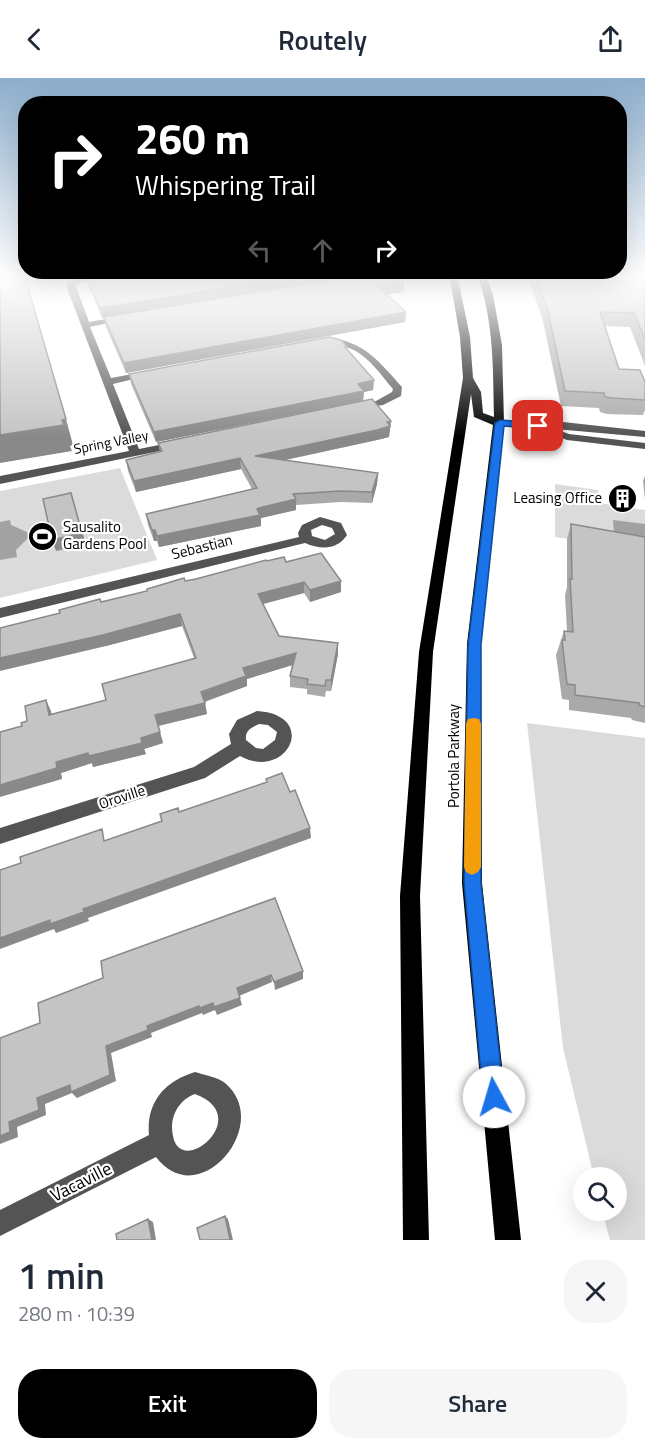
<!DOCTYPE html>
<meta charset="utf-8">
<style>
body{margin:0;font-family:"Titillium Web",sans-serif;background:#f6f6f7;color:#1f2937;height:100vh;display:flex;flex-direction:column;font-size:22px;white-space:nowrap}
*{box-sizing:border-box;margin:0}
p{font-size:20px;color:#747a83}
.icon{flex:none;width:33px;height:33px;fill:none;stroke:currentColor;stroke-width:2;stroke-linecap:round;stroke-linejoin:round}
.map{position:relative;height:1162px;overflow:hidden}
.panel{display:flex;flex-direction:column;background:#fff;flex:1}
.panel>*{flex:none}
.top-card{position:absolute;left:18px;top:18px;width:609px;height:183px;border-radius:24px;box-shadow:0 6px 24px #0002;background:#000;color:#fff;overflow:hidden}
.tools{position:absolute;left:573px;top:1089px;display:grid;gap:12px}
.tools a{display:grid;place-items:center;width:54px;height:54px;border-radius:50%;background:#fff;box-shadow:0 6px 24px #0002;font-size:30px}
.pin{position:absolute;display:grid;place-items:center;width:51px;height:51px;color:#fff;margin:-26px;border-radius:12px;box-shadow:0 3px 9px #0006}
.me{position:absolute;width:66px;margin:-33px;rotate:354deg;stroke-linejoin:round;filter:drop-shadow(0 0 4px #0008)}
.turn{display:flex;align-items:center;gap:21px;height:126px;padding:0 18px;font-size:27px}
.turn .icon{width:78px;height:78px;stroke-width:2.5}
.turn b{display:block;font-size:42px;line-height:51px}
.lanes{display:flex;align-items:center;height:57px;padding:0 18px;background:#0003;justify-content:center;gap:30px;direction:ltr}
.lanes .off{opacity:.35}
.round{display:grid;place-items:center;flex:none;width:63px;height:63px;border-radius:24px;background:#f6f6f7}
.headline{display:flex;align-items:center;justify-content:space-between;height:102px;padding:0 18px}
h1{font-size:36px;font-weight:600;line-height:45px}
.button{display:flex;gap:12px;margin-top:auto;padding:12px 18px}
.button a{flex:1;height:69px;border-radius:24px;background:#000;color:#fff;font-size:24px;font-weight:600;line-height:69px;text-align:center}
.button a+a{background:#f6f6f7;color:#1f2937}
header{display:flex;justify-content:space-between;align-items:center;height:78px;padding:0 18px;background:#fff;font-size:27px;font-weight:600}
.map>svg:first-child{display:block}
.green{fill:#dbdbdb}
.water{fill:#a2a2a2}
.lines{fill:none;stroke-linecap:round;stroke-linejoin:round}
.minor{fill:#545454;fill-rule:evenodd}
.major{fill:#000;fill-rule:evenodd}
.wall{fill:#a9a9a9}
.shaded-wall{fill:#898989}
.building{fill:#c4c4c4;stroke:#898989;stroke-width:1.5}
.route{fill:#1a73e8;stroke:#114b97;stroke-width:1.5}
.slow{fill:#f59e0b}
.labels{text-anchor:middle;stroke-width:4.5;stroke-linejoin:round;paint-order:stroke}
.far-street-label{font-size:14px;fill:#000;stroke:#fff}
.poi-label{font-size:15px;fill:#000;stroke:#fff;text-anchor:end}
.street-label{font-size:15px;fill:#000;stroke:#fff}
.near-street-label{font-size:18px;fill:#000;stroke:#fff}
</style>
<header><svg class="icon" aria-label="back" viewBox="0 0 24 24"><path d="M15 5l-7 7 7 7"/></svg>Routely<svg class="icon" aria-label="share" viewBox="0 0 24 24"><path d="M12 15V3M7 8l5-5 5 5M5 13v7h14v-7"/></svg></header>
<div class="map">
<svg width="645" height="1162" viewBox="0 0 645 1162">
<rect width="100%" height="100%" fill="#fff"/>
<path class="green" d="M 120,390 L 157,482 L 0,520 L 0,413 Z
M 555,406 L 598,412 L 600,425 L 645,432 L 645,472 L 555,459 Z
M 527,645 L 645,660 L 645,1162 L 610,1162 L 602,1133 L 616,1132 L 616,1100 L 594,1099 L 563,970 Z"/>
<path class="water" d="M 10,442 L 11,447 L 27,454 L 29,459 L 16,472 L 17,479 L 0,482 L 0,444 Z
M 613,442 L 645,446 L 645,461 L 614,457 Z"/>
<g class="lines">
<path class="minor" d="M 88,196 L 105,196 L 75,206 L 89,244 L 123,238 L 127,241 L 90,249 L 111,300 L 149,293 L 154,296 L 113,306 L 139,371 L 179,363 L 185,366 L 179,369 L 0,406 L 0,398 L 129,373 L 67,210 L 68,203 Z
M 336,261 C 367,266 382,287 402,309 L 401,318 L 383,327 L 352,332 L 352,328 L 376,323 L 392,314 L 393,311 C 380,296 367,275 346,269 C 337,266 326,270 318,265 Z
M 499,342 L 563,344 L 645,353 L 645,359 L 555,351 L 569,356 L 645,365 L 645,371 L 567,362 L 539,351 L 495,347 L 494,345 Z
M 320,439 L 341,445 L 347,457 C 337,472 321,472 305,465 L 0,540 L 0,530 L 299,459 L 298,455 L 302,447 ZM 322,447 L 332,450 L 335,456 L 325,462 L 312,458 L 311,452 Z
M 257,633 C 320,637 287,704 240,678 L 205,700 L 0,766 L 0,750 L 194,689 L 231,666 L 229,656 L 237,642 ZM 259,646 L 268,647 L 277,654 L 275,662 L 263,671 L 256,670 L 246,662 C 245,652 251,650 259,646 Z
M 195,994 C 204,997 218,999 225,1005 C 274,1046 199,1136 156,1079 L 0,1158 L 0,1132 L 149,1057 C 146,1024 165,1003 195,994 ZM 195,1016 C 255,1038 181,1101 173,1058 C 169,1040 178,1022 195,1016 Z"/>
<path class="major" d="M 449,196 L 457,196 L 470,259 L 473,300 L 481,314 L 483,335 L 494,339 C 493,291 494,242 477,196 L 485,196 L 493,217 L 502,267 L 504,345 L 481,566 L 482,805 L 521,1162 L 495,1162 L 462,805 L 467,566 L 493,347 L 474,339 L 471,316 L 433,574 L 420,818 L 429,1162 L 403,1162 L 400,818 L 419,574 L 463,300 L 460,259 Z"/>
</g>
<path class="wall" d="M 85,196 L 337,200 L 404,204 L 404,214 L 386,216 L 406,234 L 405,244 L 126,295 L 106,249 L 104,239 L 102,240 L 87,204 Z
M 525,196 L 645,196 L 645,288 L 630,249 L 605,248 L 619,291 L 645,304 L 645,332 L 643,337 L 607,336 L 600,334 L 599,330 L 561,328 L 543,243 L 533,213 Z
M 347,272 L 374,302 L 373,312 L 364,314 L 363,323 L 391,343 L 389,359 L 377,362 L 286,382 L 378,395 L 377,406 L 372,425 L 341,424 L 296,427 L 296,432 L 261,440 L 261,448 L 159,469 L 157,463 L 154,463 L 148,447 L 146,436 L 252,411 L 241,391 L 136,414 L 128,393 L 126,382 L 160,374 L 158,365 L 332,329 L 156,364 L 131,306 L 129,296 Z
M 645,398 L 645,422 L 643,403 Z
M 571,446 L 645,459 L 645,645 L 632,642 L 631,640 L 569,632 L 569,622 L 562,621 L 556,577 L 564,553 L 567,553 L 565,517 L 567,509 L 567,461 Z
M 267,483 L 286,484 L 341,514 L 310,524 L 304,515 L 263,526 L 279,558 L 338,565 L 338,576 L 331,613 L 326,613 L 325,619 L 307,616 L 307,611 L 290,609 L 290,598 L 292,587 L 247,601 L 247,608 L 205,624 L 207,636 L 158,648 L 163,665 L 144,671 L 146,676 L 93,689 L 92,685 L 61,695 L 62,701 L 22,648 L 27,643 L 46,622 L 51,636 L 106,622 L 194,580 L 182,548 L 106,568 L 101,524 Z"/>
<path class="shaded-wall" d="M 312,196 L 338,196 L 337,200 L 329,203 L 102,240 L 100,230 Z
M 404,204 L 404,214 L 377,218 L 378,209 Z
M 406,234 L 405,244 L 126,295 L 124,285 Z
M 374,302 L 373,312 L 364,314 L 363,323 L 156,364 L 154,354 Z
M 66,341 L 73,367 L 70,368 L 72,373 L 0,385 L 0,357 Z
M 391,343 L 389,359 L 377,362 L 256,388 L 255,378 Z
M 240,380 L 241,391 L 136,414 L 134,403 Z
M 378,395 L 377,406 L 372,425 L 372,414 Z
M 71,415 L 86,466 L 56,473 L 52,462 Z
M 296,421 L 296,432 L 261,440 L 261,448 L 159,469 L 157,458 L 257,431 L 259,430 Z
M 152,452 L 155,452 L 157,463 L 154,463 Z
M 341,503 L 341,514 L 310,524 L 310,512 Z
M 304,504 L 304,515 L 259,527 L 258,516 Z
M 180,536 L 182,548 L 106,568 L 0,593 L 0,580 Z
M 338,565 L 338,576 L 331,613 L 331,602 Z
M 296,575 L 296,586 L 247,601 L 247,608 L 203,624 L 201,614 L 243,590 Z
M 46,622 L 51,633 L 54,648 L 49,637 Z
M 205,625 L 207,636 L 158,648 L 155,637 Z
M 160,654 L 163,665 L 144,671 L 141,660 Z
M 142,665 L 146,676 L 93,689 L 92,685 L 61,695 L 62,701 L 0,719 L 0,707 L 56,684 L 88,675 Z
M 310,750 L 311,760 L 88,840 L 89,843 L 56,855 L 54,851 L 0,871 L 0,860 Z
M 303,893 L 303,901 L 275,912 L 274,904 Z
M 271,897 L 272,904 L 239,918 L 237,910 Z
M 240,920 L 242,927 L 217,937 L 215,932 L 203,937 L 202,935 L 151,955 L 152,959 L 111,975 L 116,1003 L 77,1020 L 72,1015 L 45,1026 L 46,1037 L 17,1049 L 18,1059 L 0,1066 L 0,1058 L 9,1044 L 37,1020 L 106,968 L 147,948 L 199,928 Z
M 225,1138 L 228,1141 L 233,1162 L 230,1162 Z
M 148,1141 L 153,1144 L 156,1162 L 152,1162 Z"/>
<path class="building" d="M 0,196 L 24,196 L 66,341 L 62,342 L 64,347 L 0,357 Z
M 85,196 L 312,196 L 100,230 Z
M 347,196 L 395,196 L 404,204 L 378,209 L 406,234 L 124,285 L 104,239 L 333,202 L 347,198 Z
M 534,196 L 645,196 L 645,261 L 634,235 L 600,234 L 619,291 L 640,292 L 645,304 L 645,322 L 612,320 L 605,319 L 604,315 L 565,313 L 547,229 Z
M 329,259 L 341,262 L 347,269 L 345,269 L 374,302 L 358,306 L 364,313 L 154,354 L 129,296 Z
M 372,321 L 391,343 L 387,344 L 390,348 L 377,352 L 255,378 L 378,395 L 372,414 L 341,413 L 293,416 L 296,421 L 259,430 L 257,431 L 260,437 L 157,458 L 155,452 L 152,452 L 146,436 L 257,410 L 240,380 L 134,403 L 126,382 L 162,373 L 158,365 Z
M 71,415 L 82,455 L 52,462 L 43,421 Z
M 571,446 L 645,459 L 645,629 L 639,627 L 639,625 L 575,617 L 575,607 L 567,606 L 562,562 L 565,562 L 564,553 L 573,554 L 570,501 L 572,501 Z
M 321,475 L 341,503 L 310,512 L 304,504 L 258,516 L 279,558 L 338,565 L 331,602 L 326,602 L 325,608 L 307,606 L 308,601 L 290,598 L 296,575 L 243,590 L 246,598 L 201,614 L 205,625 L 155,637 L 160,654 L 141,660 L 142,665 L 89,678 L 88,675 L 56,684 L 57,690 L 0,707 L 0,654 L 22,648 L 21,645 L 27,643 L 25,628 L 46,622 L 49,637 L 106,622 L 102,606 L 196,580 L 180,536 L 103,557 L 0,580 L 0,550 L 60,535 L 59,532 L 100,521 L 101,524 L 147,513 L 147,511 L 184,500 L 185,503 L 196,501 L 266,482 L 267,483 L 284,479 L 286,484 Z
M 282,695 L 290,714 L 295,712 L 310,750 L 83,831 L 84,834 L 50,846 L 50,842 L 0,860 L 0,792 L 21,785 L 20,779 L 102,751 L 104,763 L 162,743 L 160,736 L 178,730 L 179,734 L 267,704 L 266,701 Z
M 275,820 L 303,893 L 274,904 L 271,897 L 237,910 L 240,920 L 214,929 L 213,925 L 200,930 L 199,928 L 147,948 L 148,952 L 106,968 L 110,997 L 71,1014 L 70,1007 L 37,1020 L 39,1032 L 9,1044 L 10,1054 L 0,1058 L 0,960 L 40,945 L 38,925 L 103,900 L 101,883 Z
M 225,1138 L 230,1162 L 200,1162 L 197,1150 Z
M 148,1141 L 152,1162 L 117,1162 L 116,1156 Z"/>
<linearGradient id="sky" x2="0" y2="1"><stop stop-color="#8cadcc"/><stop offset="0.55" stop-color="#fff"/><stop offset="1" stop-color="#fff" stop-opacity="0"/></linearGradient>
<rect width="645" height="359" fill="url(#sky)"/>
<path class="route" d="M 500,342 L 538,345 L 543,348 L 538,351 L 504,348 L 481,567 L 481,805 L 504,1019 L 501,1027 L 494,1030 L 487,1027 L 483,1019 L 464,805 L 468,567 L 495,345 Z"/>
<path class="slow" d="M 474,640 L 479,641 L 481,646 L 481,789 L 478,794 L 472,797 L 466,794 L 464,789 L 466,646 L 468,641 Z"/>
<defs>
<symbol id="building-disc" viewBox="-11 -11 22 22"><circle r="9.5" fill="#000" stroke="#fff"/><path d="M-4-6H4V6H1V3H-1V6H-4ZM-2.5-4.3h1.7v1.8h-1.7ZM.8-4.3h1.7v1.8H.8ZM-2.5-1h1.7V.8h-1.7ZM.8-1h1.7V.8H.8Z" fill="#fff"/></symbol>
<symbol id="stadium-disc" viewBox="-11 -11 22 22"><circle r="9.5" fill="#000" stroke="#fff"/><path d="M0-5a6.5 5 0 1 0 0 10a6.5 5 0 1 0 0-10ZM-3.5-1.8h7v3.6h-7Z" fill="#fff"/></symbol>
</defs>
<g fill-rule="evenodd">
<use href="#building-disc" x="606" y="404" width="33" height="33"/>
<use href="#stadium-disc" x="26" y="442" width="33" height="33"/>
</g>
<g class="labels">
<g class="far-street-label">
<text transform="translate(111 364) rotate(-11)" y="5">Spring Valley</text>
</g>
<g class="poi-label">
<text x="602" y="425">Leasing Office</text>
<text x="63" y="454" text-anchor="start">Sausalito<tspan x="63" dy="17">Gardens Pool</tspan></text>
</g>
<g class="street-label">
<text transform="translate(202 469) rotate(-14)" y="5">Sebastian</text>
<text transform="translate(454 678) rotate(-90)" y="5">Portola Parkway</text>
<text transform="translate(122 719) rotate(-18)" y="5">Oroville</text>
</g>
<g class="near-street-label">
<text transform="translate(81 1104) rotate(-27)" y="6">Vacaville</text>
</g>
</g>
</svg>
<div class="tools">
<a><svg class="icon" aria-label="search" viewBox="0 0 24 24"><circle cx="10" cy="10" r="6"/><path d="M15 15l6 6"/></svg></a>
</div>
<div class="pin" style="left:538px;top:348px;background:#d93025"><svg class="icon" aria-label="arrive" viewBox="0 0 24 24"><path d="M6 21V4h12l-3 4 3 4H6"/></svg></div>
<svg class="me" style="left:494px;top:1019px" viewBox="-20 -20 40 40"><circle r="19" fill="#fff"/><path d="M0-13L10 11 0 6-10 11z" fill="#1a73e8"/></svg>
<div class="top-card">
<div class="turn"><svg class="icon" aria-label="right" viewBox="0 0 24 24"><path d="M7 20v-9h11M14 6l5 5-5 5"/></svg><div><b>260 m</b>Whispering Trail</div></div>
<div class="lanes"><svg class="icon off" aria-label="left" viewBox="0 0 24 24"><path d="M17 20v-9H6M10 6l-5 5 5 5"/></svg><svg class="icon off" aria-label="ahead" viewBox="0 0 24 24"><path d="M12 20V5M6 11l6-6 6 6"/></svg><svg class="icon" aria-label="right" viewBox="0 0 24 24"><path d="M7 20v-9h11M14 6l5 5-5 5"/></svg></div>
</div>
</div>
<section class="panel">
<div class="headline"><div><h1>1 min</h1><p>280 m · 10:39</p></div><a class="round"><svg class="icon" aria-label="close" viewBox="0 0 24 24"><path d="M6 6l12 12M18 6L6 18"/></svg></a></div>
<div class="button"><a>Exit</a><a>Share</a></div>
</section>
